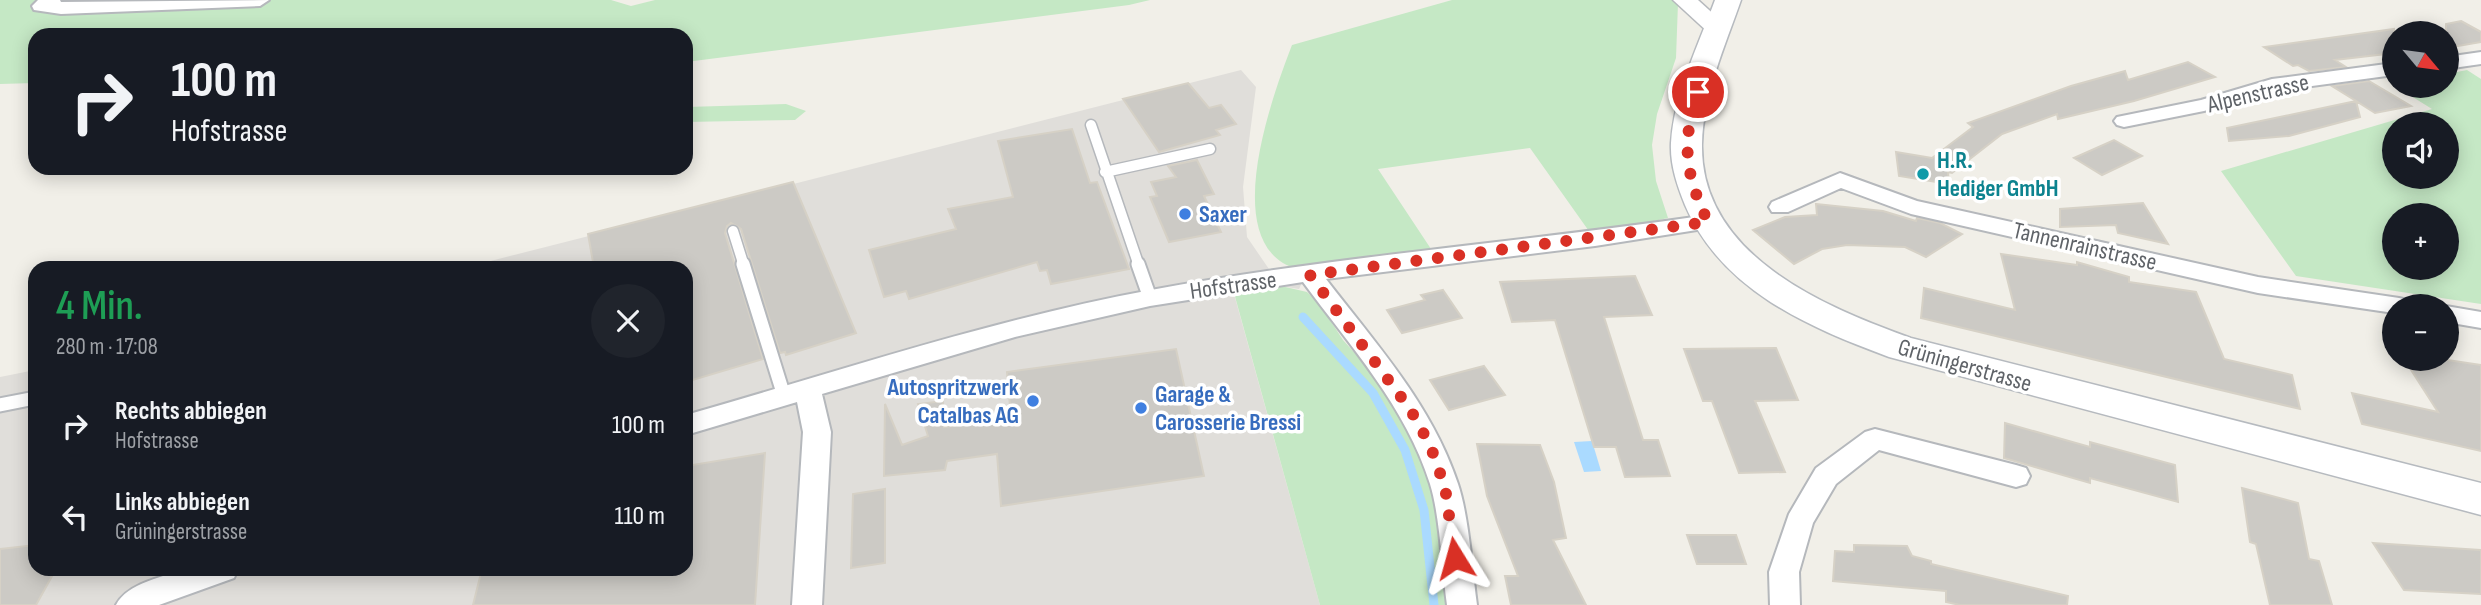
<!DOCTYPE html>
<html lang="de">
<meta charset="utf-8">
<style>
body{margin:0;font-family:"Sofia Sans Condensed",sans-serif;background:#20242c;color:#f1f3f6;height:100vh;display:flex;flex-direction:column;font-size:26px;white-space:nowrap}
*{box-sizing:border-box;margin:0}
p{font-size:23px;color:#9ea1a6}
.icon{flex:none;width:38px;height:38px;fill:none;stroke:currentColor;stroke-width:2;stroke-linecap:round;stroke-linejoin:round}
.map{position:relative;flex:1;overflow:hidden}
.side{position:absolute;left:28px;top:261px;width:665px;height:315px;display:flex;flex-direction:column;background:#171b24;border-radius:21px;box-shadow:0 4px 18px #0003}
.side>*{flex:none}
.banner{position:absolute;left:28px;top:28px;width:665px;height:147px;border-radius:21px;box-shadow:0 4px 18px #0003;background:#171b24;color:#f1f3f6;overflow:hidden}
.needle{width:46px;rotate:119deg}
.buttons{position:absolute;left:2382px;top:21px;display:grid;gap:14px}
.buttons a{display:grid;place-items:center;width:77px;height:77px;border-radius:50%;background:#171b24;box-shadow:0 4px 18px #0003;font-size:35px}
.pin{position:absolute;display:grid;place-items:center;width:60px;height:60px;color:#fff;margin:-30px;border:4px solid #fff;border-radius:50%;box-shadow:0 2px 7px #0007}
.me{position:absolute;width:77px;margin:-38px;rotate:352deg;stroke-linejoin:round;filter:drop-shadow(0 0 5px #0008)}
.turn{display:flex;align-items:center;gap:24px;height:147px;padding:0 28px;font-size:32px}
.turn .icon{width:91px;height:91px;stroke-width:2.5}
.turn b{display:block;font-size:49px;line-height:60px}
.round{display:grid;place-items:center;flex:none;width:74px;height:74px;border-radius:37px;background:#20242c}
.head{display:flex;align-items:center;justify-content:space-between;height:119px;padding:0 28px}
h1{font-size:42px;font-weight:600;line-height:52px;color:#1e9e55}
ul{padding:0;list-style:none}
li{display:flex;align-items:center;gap:21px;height:91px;padding:0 28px}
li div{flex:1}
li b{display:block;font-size:26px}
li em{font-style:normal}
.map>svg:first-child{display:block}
.industrial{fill:#e0deda}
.green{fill:#c5e8c5;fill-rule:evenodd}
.water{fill:#aadaff}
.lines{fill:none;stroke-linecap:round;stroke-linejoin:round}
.stream{stroke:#aadaff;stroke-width:9}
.building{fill:#cccac5;stroke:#d6d1c6;stroke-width:2}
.service-far1-casing{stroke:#b5b8bc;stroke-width:13}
.service-casing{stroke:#b5b8bc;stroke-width:17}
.minor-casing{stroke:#b5b8bc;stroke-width:4}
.tertiary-casing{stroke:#b5b8bc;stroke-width:3}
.secondary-casing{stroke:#b6babf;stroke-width:3}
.service-far1{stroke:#fff;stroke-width:10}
.service{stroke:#fff;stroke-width:13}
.minor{fill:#fff;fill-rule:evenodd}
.tertiary{fill:#fff;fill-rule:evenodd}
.secondary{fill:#fff;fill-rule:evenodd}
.route{stroke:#d93025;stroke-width:12;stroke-dasharray:0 21.6}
.culture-dot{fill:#0f9aa8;stroke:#fff;stroke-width:2.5}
.shop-dot{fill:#3f7fe0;stroke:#fff;stroke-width:2.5}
.labels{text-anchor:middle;stroke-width:7;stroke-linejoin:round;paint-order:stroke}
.street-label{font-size:24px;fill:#5f6368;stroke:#fff}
.culture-label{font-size:24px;font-weight:bold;fill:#0d838f;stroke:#fff;text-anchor:start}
.shop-label{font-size:24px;font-weight:bold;fill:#366cbe;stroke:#fff;text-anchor:start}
</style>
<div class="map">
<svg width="2481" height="605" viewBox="0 0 2481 605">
<rect width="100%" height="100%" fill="#f1efe8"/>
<path class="industrial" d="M 1241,70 L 1256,87 L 1243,187 L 1247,237 L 1271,272 L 1308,270 L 1299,289 L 1281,286 L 1234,294 L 1320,605 L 0,605 L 0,377 L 35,370 L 35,569 L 686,569 L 686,268 L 463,268 Z"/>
<path class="green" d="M 0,0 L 119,0 L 114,6 L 260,0 L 611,0 L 631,6 L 655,0 L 1150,0 L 1129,5 L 686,62 L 686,35 L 35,35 L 35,83 L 0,84 Z
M 1452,0 L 1675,0 L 1678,3 L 1676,58 L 1657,114 L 1652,145 L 1656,181 L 1668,218 L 1591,234 L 1530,148 L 1378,169 L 1433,252 L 1297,269 C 1217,246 1272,97 1292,45 Z
M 2467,70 L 2481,79 L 2481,304 L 2296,276 L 2221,171 L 2432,109 L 2395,86 L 2446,86 L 2447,74 ZM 2394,124 L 2446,124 L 2446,177 L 2394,177 ZM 2394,215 L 2446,215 L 2446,268 L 2394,268 Z
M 786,104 L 806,111 L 795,120 L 686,122 L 686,107 Z
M 1281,286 L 1307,292 L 1319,303 L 1343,340 L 1389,391 L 1427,461 L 1455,605 L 1320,605 L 1234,293 Z"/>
<path class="water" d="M 1592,441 L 1601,471 L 1584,472 L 1574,442 Z"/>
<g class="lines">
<path class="stream" d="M 1303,317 L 1373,393 L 1405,450 L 1424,510 L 1434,605"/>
</g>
<path class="building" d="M 2461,21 L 2481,32 L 2481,42 L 2446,48 L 2446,24 Z
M 2394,29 L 2394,53 L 2335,60 L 2346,67 L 2309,71 L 2298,65 L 2293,66 L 2264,47 Z
M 2188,62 L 2215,77 L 2134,101 L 2058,119 L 2057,114 L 2002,134 L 1952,173 L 1948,172 L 1949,184 L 1899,176 L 1896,152 L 1932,158 L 1973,127 L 1968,123 L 2071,86 L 2125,71 L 2128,80 Z
M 2369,81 L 2411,106 L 2375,113 L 2356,101 L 2360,117 L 2289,136 L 2229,141 L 2227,128 L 2356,101 L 2332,86 Z
M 1188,83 L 1209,108 L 1221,105 L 1236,124 L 1216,130 L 1220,135 L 1159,152 L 1123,99 Z
M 1072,129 L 1090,183 L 1097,182 L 1129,269 L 1051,284 L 1047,270 L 1040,271 L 1037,262 L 909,299 L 906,291 L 884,297 L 869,250 L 956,229 L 948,209 L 1013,197 L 998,141 Z
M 2114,140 L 2142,156 L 2102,175 L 2074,158 Z
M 1197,160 L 1214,194 L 1204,196 L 1221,232 L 1169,242 L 1150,197 L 1157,196 L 1151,182 L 1176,177 L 1168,166 Z
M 793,182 L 856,333 L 786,355 L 785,352 L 780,353 L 741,229 L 731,223 L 727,226 L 725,233 L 763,359 L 686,382 L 686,268 L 594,268 L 588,234 Z
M 2143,203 L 2168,244 L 2118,233 L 2116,225 L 2060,227 L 2060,209 Z
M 1816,204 L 1883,211 L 1916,221 L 1917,218 L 1940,223 L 1962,234 L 1926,257 L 1905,247 L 1847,245 L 1822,249 L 1794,264 L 1753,230 L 1785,217 L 1817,215 Z
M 2001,254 L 2077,265 L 2077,262 L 2129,277 L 2129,282 L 2196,292 L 2224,359 L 2292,375 L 2300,409 L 1921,318 L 1924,288 L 2015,310 Z
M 1635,276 L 1652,315 L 1604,317 L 1643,440 L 1658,440 L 1670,476 L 1625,477 L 1616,447 L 1594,447 L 1555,320 L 1512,322 L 1500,282 Z
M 1443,290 L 1462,318 L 1402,333 L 1387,310 L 1425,300 L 1421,295 Z
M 1776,348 L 1798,400 L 1755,401 L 1785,472 L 1739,473 L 1712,401 L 1703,401 L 1684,349 Z
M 1176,349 L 1204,476 L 1001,506 L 997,454 L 947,461 L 945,470 L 884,476 L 885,404 L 902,445 L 928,436 L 918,404 L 943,401 L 944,427 L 1011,418 L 1007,372 Z
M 2404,359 L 2441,359 L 2481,365 L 2481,451 L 2362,424 L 2352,393 L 2438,412 Z
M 1484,366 L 1505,395 L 1449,410 L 1430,380 Z
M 2005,423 L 2090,447 L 2090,442 L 2175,465 L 2178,502 L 2090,478 L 2090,483 L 2004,458 Z
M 1477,444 L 1540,445 L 1554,482 L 1566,538 L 1553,540 L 1586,605 L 1511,605 L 1505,576 L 1518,576 L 1487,496 Z
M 765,453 L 755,605 L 473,605 L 482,569 L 686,569 L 686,466 Z
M 2242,488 L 2298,503 L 2309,559 L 2319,561 L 2332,605 L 2270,605 L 2256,544 L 2250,542 Z
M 885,489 L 885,563 L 851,568 L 853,494 Z
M 1687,535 L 1736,535 L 1746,564 L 1697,564 Z
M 2373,543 L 2481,550 L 2481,594 L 2404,590 Z
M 35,545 L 35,569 L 56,569 L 36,605 L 0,605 L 0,549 Z
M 1854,545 L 1907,546 L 1912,556 L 1931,561 L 1931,564 L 2068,596 L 2067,605 L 1960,605 L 1946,602 L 1946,591 L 1833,581 L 1835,551 L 1854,552 Z"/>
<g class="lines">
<defs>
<path id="service-far1" d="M 1091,125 L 1139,266
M 1105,172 L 1210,149
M 733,231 L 744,266"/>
<path id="service" d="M 743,264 L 784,396
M 1138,264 L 1150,298
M 0,405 L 35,398"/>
<path id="minor" d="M 38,0 L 60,0 L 61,2 L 269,0 L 260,6 L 61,14 L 34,10 L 32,6 Z
M 2481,52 L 2481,64 L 2446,69 L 2446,57 Z
M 2394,63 L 2394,75 L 2274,91 L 2204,111 L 2124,127 L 2117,125 L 2114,121 L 2117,117 L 2201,100 L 2272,79 Z
M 1840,173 L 1917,201 L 2258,277 L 2399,298 L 2408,300 L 2411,306 L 2394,306 L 2394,313 L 2258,293 L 1911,214 L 1841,188 L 1788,212 L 1772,212 L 1769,207 L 1772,202 Z
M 1708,215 L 1716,217 L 1719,222 L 1716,227 L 1595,246 L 1326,279 C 1376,344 1432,405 1458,484 C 1469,517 1472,569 1477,605 L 1447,605 C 1442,570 1440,516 1430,484 C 1406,407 1350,346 1303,282 L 1150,306 L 1015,337 L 822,394 L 831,432 L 822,605 L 792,605 L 803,432 L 797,402 L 686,435 L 686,415 C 840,371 994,319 1151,290 C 1335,256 1523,242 1708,215 Z
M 2444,306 L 2446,306 L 2481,312 L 2481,328 L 2446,322 L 2446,306 Z
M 1875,429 L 2016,465 L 2026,468 L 2030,476 L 2026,484 L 2016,487 L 1879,450 L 1836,484 L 1813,523 L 1799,572 L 1800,605 L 1770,605 L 1769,572 L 1789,514 L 1816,468 L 1865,432 Z
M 187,569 L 238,569 L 234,578 L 159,605 L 116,605 C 127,583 165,576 187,569 Z"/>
<path id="tertiary" d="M 1673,0 L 1698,0 L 1730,29 L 1726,34 L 1710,34 Z"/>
<path id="secondary" d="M 1715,0 L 1741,0 C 1725,46 1703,95 1702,144 C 1700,255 1824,307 1911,338 L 2481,483 L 2481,515 L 1889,357 C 1808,327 1721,290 1685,205 C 1677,185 1670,165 1671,143 C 1674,94 1698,46 1715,0 Z"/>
</defs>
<use href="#service-far1" class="service-far1-casing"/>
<use href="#service" class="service-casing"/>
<use href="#minor" class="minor-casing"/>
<use href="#tertiary" class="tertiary-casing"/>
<use href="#secondary" class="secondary-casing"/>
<use href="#service-far1" class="service-far1"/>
<use href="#service" class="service"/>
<use href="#minor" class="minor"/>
<use href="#tertiary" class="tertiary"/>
<use href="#secondary" class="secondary"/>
</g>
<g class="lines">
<path class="route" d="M 1455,558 L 1445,487 L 1430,445 L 1410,409 L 1310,275 L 1708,222 C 1685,174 1681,143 1698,92"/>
</g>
<circle class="culture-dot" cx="1923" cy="174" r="7"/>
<g class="shop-dot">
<circle cx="1185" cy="214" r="7"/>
<circle cx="1033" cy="401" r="7"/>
<circle cx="1141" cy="408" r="7"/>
</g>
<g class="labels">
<g class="street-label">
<text transform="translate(2258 93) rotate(-13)" y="8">Alpenstrasse</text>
<text transform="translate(2085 246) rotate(13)" y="8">Tannenrainstrasse</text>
<text transform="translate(1233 285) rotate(-8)" y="8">Hofstrasse</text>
<text transform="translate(1965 365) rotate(16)" y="8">Grüningerstrasse</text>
</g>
<g class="culture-label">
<text x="1937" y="168">H.R.<tspan x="1937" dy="28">Hediger GmbH</tspan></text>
</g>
<g class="shop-label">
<text x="1199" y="222">Saxer</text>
<text x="1019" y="395" text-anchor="end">Autospritzwerk<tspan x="1019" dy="28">Catalbas AG</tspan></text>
<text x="1155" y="402">Garage &amp;<tspan x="1155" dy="28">Carosserie Bressi</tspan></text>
</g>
</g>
</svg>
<div class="buttons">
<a><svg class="needle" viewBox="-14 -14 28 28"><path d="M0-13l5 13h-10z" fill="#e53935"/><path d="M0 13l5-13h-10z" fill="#9ea1a6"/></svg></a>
<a><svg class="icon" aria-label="sound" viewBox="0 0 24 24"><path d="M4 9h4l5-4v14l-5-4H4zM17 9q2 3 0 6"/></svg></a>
<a>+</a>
<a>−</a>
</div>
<div class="pin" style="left:1698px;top:92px;background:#d93025"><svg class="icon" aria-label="arrive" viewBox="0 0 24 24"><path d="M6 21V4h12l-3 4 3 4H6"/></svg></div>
<svg class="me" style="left:1455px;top:558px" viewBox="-20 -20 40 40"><path d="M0-17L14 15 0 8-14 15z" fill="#d93025" stroke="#fff" stroke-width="4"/></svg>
<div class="banner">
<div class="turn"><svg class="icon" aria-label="right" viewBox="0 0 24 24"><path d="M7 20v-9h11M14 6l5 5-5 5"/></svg><div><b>100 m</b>Hofstrasse</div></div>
</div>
<section class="side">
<div class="head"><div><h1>4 Min.</h1><p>280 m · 17:08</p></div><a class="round"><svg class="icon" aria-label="close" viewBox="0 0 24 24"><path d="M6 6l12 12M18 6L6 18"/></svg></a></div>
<ul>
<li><svg class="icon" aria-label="right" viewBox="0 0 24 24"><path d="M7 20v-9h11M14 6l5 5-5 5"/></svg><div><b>Rechts abbiegen</b><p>Hofstrasse</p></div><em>100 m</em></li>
<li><svg class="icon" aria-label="left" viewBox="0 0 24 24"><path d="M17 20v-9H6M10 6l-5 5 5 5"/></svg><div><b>Links abbiegen</b><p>Grüningerstrasse</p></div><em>110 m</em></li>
</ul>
</section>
</div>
